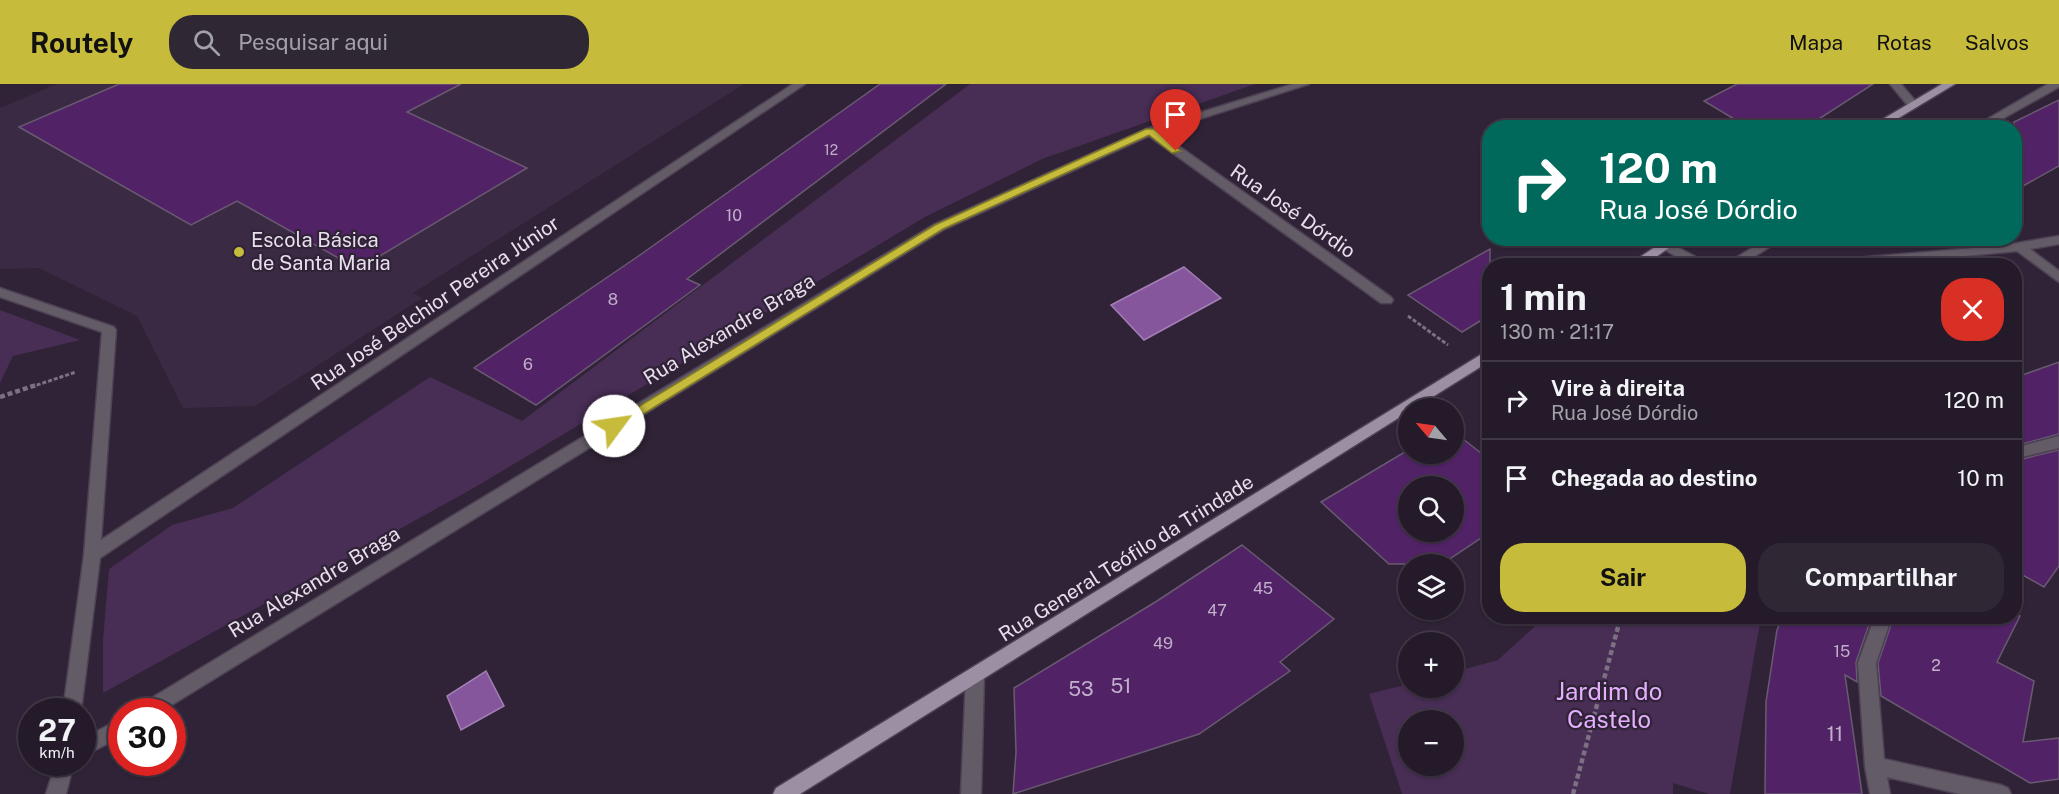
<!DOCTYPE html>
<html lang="pt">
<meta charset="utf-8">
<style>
body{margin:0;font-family:"Public Sans",sans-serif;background:#302735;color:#f1f3f6;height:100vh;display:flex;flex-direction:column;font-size:22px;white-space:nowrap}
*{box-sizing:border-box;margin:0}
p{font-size:20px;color:#a3a1a8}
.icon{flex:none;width:33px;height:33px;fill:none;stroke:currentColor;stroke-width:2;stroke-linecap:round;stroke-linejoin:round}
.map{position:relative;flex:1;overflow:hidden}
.side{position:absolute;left:1482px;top:174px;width:540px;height:366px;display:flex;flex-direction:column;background:#241a29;border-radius:24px;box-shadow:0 2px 4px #0004,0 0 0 2px #413846}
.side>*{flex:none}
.banner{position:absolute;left:1482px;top:36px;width:540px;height:126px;border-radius:24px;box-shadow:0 2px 4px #0004,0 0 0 2px #413846;background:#00695c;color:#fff;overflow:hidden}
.needle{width:39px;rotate:299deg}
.fabs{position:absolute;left:1398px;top:314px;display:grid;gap:12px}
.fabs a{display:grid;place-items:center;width:66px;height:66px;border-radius:50%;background:#241a29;box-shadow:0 2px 4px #0004,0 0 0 2px #413846;font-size:30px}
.speed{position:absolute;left:18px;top:614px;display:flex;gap:12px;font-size:30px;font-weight:700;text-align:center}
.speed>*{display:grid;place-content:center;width:78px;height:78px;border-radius:50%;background:#241a29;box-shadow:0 2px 4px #0004,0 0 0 2px #413846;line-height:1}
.speed small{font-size:15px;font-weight:400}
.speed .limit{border:9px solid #d22;background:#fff;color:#111}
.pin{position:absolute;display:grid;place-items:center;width:51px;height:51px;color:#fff;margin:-62px -26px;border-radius:50% 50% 50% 0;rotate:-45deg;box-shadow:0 0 6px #0007}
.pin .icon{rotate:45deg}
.me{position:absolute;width:66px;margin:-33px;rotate:59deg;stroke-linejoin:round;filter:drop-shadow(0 0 4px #0008)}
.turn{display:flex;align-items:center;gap:21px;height:126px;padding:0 18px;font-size:27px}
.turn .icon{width:78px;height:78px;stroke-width:2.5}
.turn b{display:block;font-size:42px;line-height:51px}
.round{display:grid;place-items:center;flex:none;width:63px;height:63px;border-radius:24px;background:#302735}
.head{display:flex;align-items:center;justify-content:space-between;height:102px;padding:0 18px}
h1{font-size:36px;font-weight:700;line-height:45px}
.primary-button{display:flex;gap:12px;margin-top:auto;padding:12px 18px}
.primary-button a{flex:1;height:69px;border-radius:24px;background:#c7bb3c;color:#111;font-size:24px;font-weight:700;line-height:69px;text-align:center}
.primary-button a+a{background:#302735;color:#f1f3f6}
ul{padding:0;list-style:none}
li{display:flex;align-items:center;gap:18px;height:78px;padding:0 18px;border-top:2px solid #413846}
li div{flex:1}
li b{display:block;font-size:22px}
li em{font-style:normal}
header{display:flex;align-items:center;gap:36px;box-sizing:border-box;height:84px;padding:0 30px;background:#c7bb3c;color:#111}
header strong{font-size:28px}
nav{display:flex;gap:33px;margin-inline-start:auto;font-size:21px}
.search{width:420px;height:54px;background:#302735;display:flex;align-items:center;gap:15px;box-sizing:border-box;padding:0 21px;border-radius:24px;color:#a3a1a8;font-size:22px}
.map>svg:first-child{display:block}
.built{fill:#3b2a44}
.green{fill:#482d55;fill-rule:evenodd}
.water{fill:#86569d;stroke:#a37fb5;stroke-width:1.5}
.building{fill:#512366;stroke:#695a71;stroke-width:1.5;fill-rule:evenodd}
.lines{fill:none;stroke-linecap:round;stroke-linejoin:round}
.minor-casing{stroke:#4d4154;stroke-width:3}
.major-casing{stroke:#4d4154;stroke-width:3}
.path-far1{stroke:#7c7182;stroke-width:3;stroke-dasharray:4 2;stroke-linecap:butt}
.path{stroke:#7c7182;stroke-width:4.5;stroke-dasharray:5 3;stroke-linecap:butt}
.minor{fill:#635c67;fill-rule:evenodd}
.major{fill:#9c8fa4;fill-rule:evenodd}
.route{fill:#c7bb3c;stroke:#817a27;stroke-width:1.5}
.poi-dot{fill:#c7bb3c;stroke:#302337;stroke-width:2}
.labels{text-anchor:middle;stroke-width:4.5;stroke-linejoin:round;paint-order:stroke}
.far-number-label{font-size:14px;fill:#c2b0cb}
.number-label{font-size:16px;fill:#c2b0cb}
.street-label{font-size:20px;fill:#e8dfed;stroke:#302337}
.poi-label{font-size:20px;fill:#e8dfed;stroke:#302337;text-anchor:start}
.near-number-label{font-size:20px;fill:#c2b0cb}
.near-park-label{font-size:24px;fill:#e4b0fe;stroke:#302337}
</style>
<header>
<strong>Routely</strong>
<div class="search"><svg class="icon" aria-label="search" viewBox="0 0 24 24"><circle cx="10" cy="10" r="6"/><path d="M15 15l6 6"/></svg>Pesquisar aqui</div>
<nav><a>Mapa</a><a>Rotas</a><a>Salvos</a></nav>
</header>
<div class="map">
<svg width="2059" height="710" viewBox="0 0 2059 710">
<rect width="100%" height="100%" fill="#302337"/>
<path class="built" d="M 57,0 L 744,0 L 413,209 L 422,214 L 255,322 L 183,324 L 137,232 L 39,184 L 0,185 L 0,24 Z"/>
<path class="green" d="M 970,0 L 1255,0 L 1042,75 L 925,133 L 472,405 L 103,609 L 103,556 L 109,485 L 172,441 L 233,424 L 430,293 L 522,337 Z
M 0,226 L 80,256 L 13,272 L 0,299 Z
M 1545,533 L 1761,533 L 1730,710 L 1709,710 L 1673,699 L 1673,710 L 1402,710 L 1369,610 L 1408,600 L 1408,603 L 1454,603 L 1454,588 L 1498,576 ZM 1408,636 L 1454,636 L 1454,681 L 1408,681 Z"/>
<path class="water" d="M 1184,183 L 1221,214 L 1144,256 L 1111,221 Z
M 486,587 L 504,622 L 461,646 L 447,612 Z"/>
<path class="building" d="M 119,0 L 461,0 L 407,28 L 527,84 L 358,185 L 237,117 L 191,141 L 19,43 Z
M 880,0 L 946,0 L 687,195 L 700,201 L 536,321 L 474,284 L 640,171 Z
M 1737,0 L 1873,0 L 1805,44 L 1749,44 L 1704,17 Z
M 2059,16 L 2059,82 L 2014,107 L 2014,38 Z
M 1490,165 L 1490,231 L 1462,248 L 1408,211 Z
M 2059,278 L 2059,350 L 2014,362 L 2014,294 Z
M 1454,348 L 1490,376 L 1490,448 L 1442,480 L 1389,480 L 1321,418 L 1408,366 L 1408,369 L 1454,369 ZM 1408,402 L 1454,402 L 1454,447 L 1408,447 Z
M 2059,366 L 2059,482 L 2044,503 L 2014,486 L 2014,377 Z
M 1242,461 L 1334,535 L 1280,578 L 1290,587 L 1199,650 L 1013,710 L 1016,668 L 1014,604 L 1157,517 Z
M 1783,532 L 1872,532 L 1856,578 L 1857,598 L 1845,591 L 1862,710 L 1765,710 L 1766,618 L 1777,546 Z
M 1894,532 L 2020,532 L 1997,578 L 2034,597 L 2023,658 L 2059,654 L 2059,695 L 2030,699 L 1881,612 L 1878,579 Z"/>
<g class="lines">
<defs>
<path id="minor" d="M 793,0 L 805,0 L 100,474 L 81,627 L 63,627 L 84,471 L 102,248 L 0,213 L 0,204 L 114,243 L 116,246 L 101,456 Z
M 1293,0 L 1309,0 L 1159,48 L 1391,213 L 1393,216 L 1391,219 L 1381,219 L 1149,52 L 943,146 L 162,627 L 137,627 L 140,621 L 935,140 L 1146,45 Z
M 1890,0 L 1901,0 L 1917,19 L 1917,23 L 1909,23 Z
M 2048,0 L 2059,0 L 2059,3 L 1986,44 L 1972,44 Z
M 2059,152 L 2059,160 L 2030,165 L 2059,187 L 2059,198 L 2017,167 L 1862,182 L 1802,182 L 1808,178 L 1999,162 Z
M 1768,154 L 1784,154 L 1739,182 L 1723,182 Z
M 1666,157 L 1707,179 L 1708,182 L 1692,182 L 1662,164 L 1660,161 Z
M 2059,352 L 2059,364 L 2014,375 L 2014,364 Z
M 1875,532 L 1892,532 L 1876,579 L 1884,675 L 2001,701 L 2008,704 L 2011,710 L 1960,710 L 1887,693 L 1890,710 L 1870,710 L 1865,682 L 1858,579 Z
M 975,584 L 981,586 L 984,592 L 981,710 L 961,710 L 966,592 L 969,586 Z
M 122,634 L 122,652 L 82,673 L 82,655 Z
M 56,678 L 74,678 L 66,710 L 46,710 Z"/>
<path id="major" d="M 1942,0 L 1955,0 L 1882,44 L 1868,44 Z
M 1668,154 L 1683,154 L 1643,182 L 1627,182 Z
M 1490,265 L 1490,277 L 1415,324 L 1408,324 L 1408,328 L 800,710 L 773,710 L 776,704 Z"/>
</defs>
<use href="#minor" class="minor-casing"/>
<use href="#major" class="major-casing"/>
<path class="path-far1" d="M 1408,232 L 1448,261
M 31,303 L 76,288"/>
<path class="path" d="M 0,313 L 36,301
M 1573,710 L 1621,532"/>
<use href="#minor" class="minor"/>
<use href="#major" class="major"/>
</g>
<path class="route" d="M 1146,45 L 1154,45 L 1181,67 L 1172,69 L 1149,51 L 943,145 L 619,345 L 614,346 L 607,342 L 935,141 Z"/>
<circle class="poi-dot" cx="239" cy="168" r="6"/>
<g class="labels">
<g class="far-number-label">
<text x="831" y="71">12</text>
</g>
<g class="number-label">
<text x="734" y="137">10</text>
<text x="613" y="221">8</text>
<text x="528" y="286">6</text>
<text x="1263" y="510">45</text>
<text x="1217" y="532">47</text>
<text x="1163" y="565">49</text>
<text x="1842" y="573">15</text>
<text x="1936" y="587">2</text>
</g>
<g class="street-label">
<text transform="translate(1293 127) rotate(35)" y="7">Rua José Dórdio</text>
<text transform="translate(435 219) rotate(-34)" y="7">Rua José Belchior Pereira Júnior</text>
<text transform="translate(729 245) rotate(-31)" y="7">Rua Alexandre Braga</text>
<text transform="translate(1126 474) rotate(-32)" y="7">Rua General Teófilo da Trindade</text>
<text transform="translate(314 498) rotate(-31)" y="7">Rua Alexandre Braga</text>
</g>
<g class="poi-label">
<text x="251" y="163">Escola Básica<tspan x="251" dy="23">de Santa Maria</tspan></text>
</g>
<g class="near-number-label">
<text x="1121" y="609">51</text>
<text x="1081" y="612">53</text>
<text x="1835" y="657">11</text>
</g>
<g class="near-park-label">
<text x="1609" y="616">Jardim do<tspan x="1609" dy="28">Castelo</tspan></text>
</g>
</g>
</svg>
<div class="fabs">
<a><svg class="needle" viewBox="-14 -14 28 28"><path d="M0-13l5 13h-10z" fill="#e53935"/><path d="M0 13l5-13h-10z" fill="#a3a1a8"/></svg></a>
<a><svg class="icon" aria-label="search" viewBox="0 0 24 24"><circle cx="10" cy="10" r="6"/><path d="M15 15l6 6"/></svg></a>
<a><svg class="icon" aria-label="layers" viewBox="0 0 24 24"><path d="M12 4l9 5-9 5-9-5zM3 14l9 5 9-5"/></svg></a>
<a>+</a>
<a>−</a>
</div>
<div class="speed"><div>27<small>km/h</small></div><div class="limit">30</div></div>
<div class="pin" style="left:1176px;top:67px;background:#d93025"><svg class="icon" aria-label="arrive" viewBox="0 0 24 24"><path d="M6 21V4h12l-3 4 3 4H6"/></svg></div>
<svg class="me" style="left:614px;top:342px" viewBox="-20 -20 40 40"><circle r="19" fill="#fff"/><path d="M0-13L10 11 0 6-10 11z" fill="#c7bb3c"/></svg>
<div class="banner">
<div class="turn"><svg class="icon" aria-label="right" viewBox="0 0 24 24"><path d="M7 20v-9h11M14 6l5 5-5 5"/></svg><div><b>120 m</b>Rua José Dórdio</div></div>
</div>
<section class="side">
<div class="head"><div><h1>1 min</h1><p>130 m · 21:17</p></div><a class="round" style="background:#d93025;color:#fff"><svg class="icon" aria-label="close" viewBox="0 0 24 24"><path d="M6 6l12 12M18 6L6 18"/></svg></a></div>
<ul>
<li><svg class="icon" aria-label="right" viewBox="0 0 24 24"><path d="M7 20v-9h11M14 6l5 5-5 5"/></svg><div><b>Vire à direita</b><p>Rua José Dórdio</p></div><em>120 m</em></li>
<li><svg class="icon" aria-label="arrive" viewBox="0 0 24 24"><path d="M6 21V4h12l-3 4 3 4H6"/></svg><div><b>Chegada ao destino</b></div><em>10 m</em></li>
</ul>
<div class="primary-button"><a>Sair</a><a>Compartilhar</a></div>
</section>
</div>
